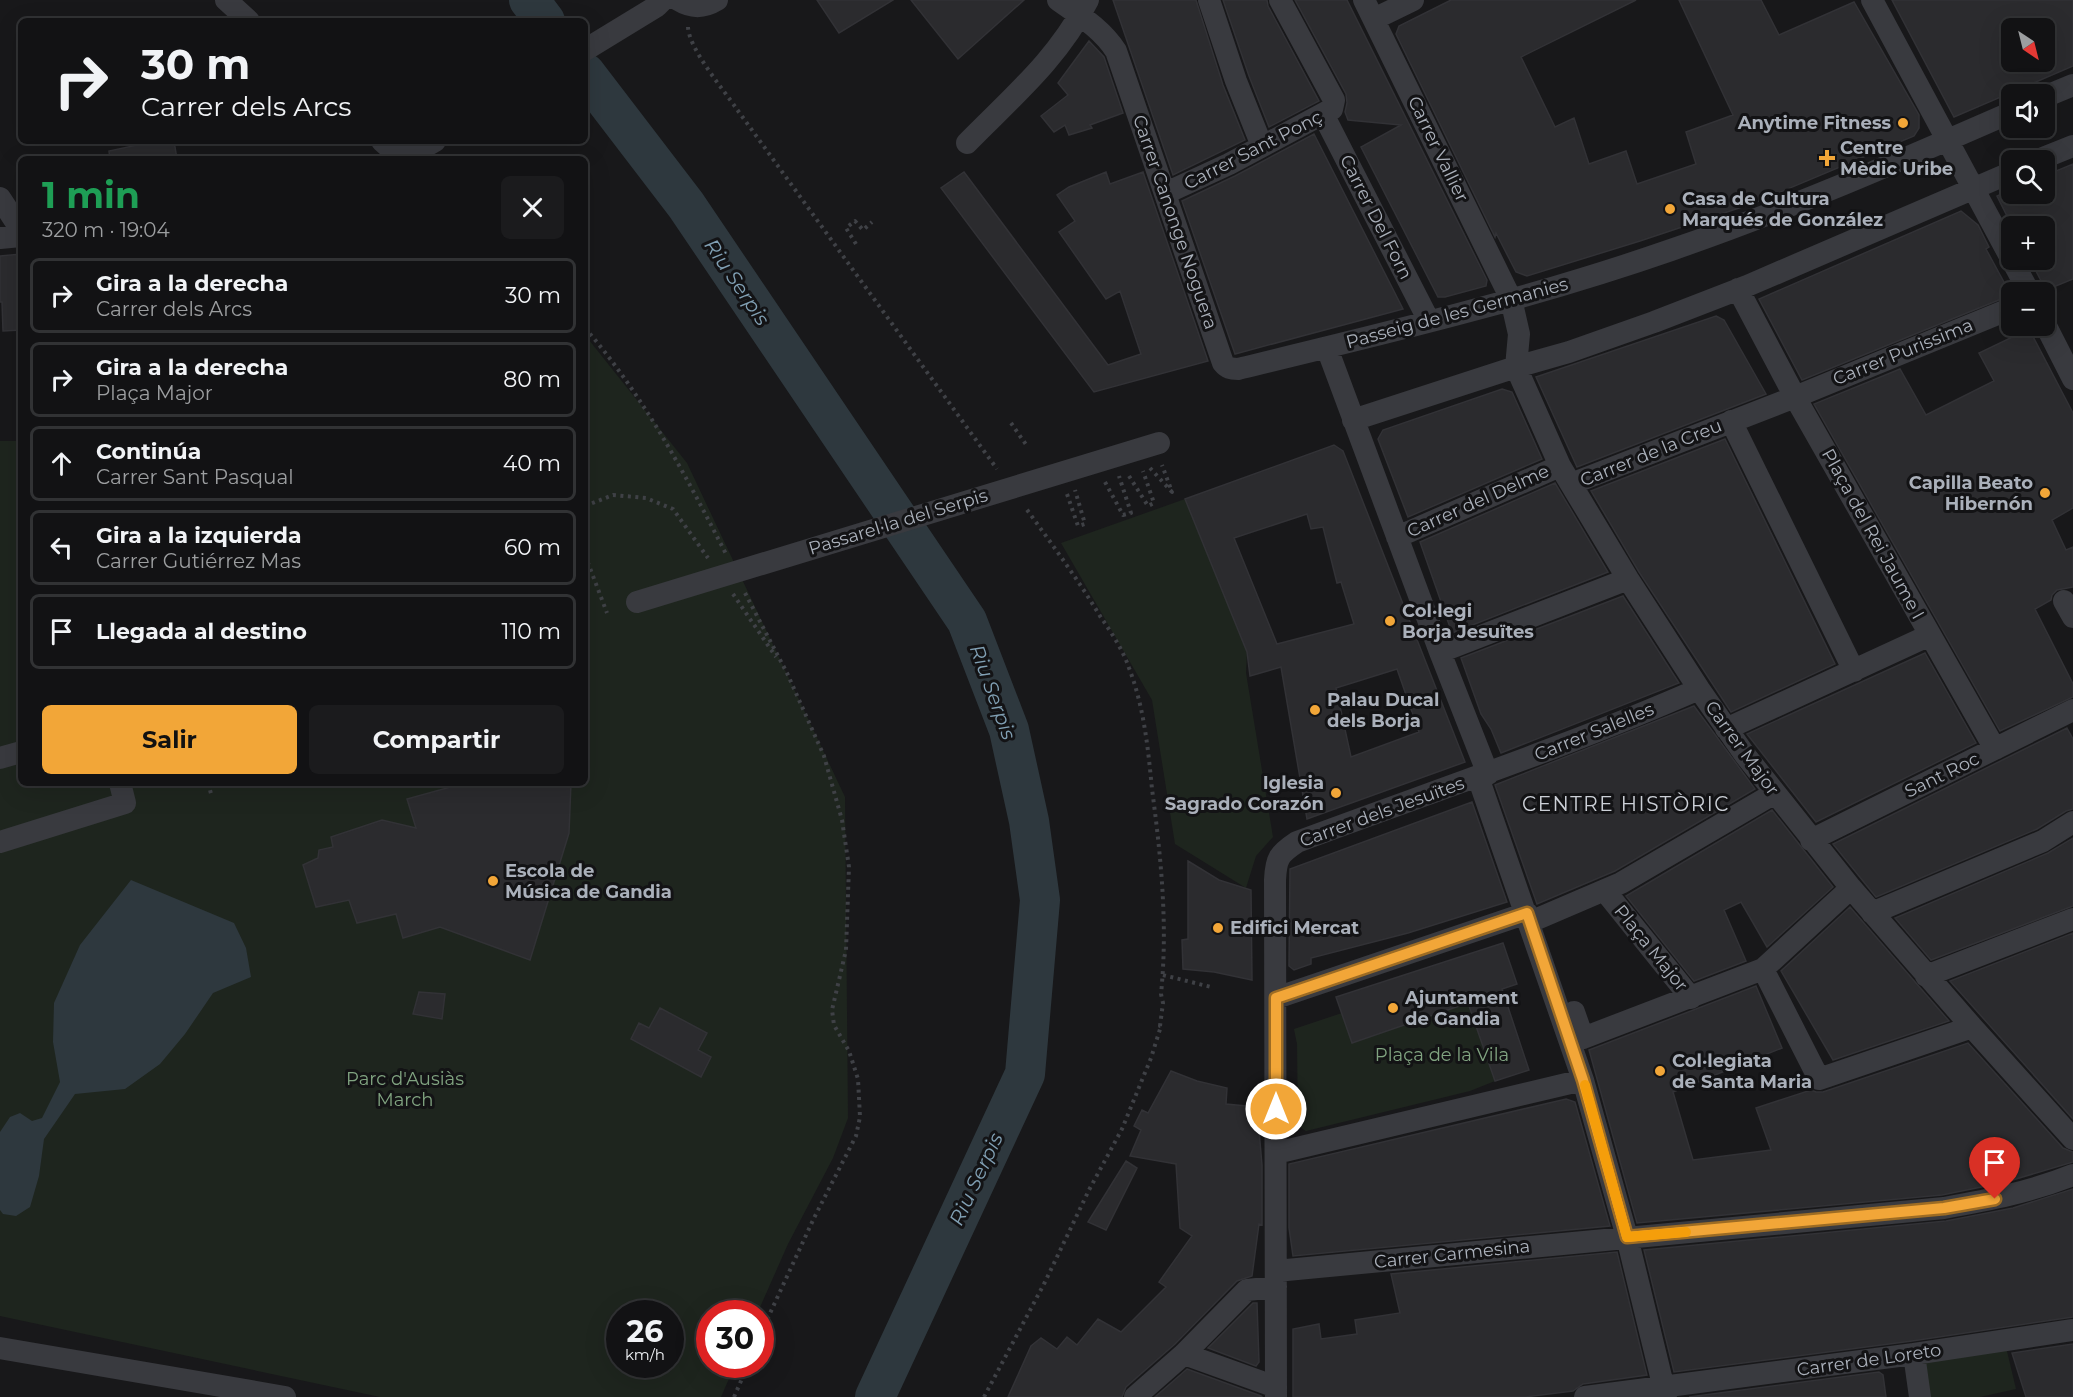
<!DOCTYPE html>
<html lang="es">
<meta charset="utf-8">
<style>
body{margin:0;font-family:Montserrat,sans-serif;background:#1b1b1d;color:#f1f3f6;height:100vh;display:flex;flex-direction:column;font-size:22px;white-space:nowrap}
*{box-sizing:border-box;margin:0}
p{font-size:20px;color:#9c9ea0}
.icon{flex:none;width:33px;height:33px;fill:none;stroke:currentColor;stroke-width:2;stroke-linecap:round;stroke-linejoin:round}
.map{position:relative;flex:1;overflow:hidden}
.details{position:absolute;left:18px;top:156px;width:570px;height:630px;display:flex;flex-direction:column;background:#121214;border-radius:9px;box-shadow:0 6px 24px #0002,0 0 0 2px #313234}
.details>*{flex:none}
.guide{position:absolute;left:18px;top:18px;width:570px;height:126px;border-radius:9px;box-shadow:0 6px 24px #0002,0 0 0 2px #313234;background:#121214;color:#f1f3f6;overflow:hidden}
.needle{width:39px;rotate:145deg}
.tools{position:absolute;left:2001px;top:18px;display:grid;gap:12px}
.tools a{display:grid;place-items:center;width:54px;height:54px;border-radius:9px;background:#121214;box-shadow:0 6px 24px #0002,0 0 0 2px #313234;font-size:30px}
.speed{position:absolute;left:606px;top:1300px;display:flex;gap:12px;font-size:30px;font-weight:700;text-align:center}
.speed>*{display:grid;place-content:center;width:78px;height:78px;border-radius:50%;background:#121214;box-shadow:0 6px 24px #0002,0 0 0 2px #313234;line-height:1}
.speed small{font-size:15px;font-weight:400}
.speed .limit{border:9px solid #d22;background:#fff;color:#111}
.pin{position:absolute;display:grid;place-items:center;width:51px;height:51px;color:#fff;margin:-62px -26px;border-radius:50% 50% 50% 0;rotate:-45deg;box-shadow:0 0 6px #0007}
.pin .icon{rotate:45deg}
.me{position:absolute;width:66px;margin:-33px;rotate:0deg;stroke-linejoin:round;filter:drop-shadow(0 0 4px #0008)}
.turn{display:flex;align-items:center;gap:21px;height:126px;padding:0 24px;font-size:27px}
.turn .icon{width:78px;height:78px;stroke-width:2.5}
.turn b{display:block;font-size:42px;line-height:51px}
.round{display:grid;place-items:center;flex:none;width:63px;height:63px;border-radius:9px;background:#1b1b1d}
.summary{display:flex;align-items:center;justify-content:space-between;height:102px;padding:0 24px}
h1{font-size:36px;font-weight:700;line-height:45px;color:#1e9e55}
.action{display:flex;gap:12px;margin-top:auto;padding:12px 24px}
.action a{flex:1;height:69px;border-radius:9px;background:#f2a638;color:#111;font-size:24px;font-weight:700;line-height:69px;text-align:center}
.action a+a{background:#1b1b1d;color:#f1f3f6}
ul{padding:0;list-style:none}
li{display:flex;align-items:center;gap:18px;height:75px;margin:0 12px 9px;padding:0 12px;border:3px solid #313234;border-radius:9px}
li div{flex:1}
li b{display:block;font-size:22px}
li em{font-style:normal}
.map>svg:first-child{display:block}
.green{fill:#1e251e;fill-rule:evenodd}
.water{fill:#2e383e}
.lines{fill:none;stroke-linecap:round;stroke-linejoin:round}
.river{stroke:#2e383e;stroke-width:40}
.building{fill:#2b2b2e;stroke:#323236;stroke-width:1.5;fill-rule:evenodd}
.path{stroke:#3f4146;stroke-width:4;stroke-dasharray:3 4.5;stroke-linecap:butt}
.minor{stroke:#393a3f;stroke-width:22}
.minor-bridge{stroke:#393a3f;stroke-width:22}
.route-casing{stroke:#9d6c24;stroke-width:15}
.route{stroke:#f2a638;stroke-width:10}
.slow{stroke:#f59e0b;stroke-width:10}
.poi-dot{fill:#f2a638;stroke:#131315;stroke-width:2}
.labels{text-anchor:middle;stroke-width:6;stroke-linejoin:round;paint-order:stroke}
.poi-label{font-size:18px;font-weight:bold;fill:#aab0ba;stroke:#131315;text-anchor:start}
.street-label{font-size:18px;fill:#aab0ba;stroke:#131315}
.park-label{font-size:18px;fill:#81a481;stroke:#131315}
.water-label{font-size:20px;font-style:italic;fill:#81a0b4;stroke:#131315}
.neighbourhood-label{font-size:20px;letter-spacing:1.5px;fill:#cbcfd6;stroke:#131315}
</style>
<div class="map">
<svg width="2073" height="1397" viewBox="0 0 2073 1397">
<rect width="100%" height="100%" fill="#18181a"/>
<path class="green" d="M 585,335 L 687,463 L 845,797 L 848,1118 L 833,1158 L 788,1244 L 757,1314 L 710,1314 L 710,1365 L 735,1365 L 721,1397 L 380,1397 L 0,1316 L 0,441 L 21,441 L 21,783 L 585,783 ZM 620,1314 L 670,1314 L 670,1365 L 620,1365 Z
M 1185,499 L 1247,652 L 1246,673 L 1273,837 L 1256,856 L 1246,888 L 1175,844 L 1152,700 L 1061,543 Z
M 1468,1003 L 1495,1081 L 1470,1091 L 1306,1131 L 1298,1126 L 1297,1044 L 1294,1029 L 1342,1013 L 1352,1043 Z
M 2006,1347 L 2016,1389 L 1980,1397 L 1929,1397 L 1924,1362 Z"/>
<path class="water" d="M 131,880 L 234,923 L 246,948 L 251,977 L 213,993 L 185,1034 L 160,1064 L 125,1089 L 75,1094 L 44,1139 L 39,1176 L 30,1207 L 16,1216 L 3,1214 L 0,1210 L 0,1132 L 10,1117 L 20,1113 L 32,1121 L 42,1118 L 60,1082 L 53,1042 L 54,1003 L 80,945 Z"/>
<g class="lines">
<path class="river" d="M 529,0 L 545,21
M 585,73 L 686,205 L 967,621 L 1009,730 L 1029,821 L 1040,900 L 1025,1074 L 875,1397"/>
</g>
<path class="building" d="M 817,0 L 893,0 L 839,33 Z
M 911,0 L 1024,0 L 958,59 Z
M 1113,0 L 1196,0 L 1223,85 L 1245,140 L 1173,175 Z
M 1223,0 L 1267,0 L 1268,6 L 1319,101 L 1269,127 L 1249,76 Z
M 1295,0 L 1347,0 L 1487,280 L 1486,286 L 1445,297 L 1438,297 L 1361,147 L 1401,125 L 1348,120 L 1345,112 L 1347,103 L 1346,94 Z
M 1451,0 L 1636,0 L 1521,57 L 1555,127 L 1574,118 L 1589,164 L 1626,151 L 1637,184 L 1696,164 L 1686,132 L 1733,115 L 1679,0 L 1761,0 L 1779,35 L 1854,2 L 1919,115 L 1919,128 L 1914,136 L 1754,203 L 1640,241 L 1527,276 L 1516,272 L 1496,233 L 1495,237 L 1396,34 L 1399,26 Z
M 1892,0 L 2073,0 L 2073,66 L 1954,117 ZM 2012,28 L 2044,28 L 2044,62 L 2012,62 Z
M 1089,41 L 1104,57 L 1123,113 L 1090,125 L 1092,128 L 1069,135 L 1065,125 L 1054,132 L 1041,116 L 1068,95 L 1058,83 Z
M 1314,134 L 1403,309 L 1235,354 L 1182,201 L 1235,176 Z
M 156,141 L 174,141 L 177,159 L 110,159 L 109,151 Z
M 2073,164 L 2073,279 L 2046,290 L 2030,260 L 2044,260 L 2044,226 L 2012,226 L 1997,196 L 2012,189 L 2012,194 L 2044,194 L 2044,176 Z
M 964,172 L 1108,365 L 1141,354 L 1120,291 L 1106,299 L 1059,232 L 1075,221 L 1057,195 L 1069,187 L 1106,172 L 1110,184 L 1143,172 L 1208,361 L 1094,392 L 941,188 Z
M 1961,211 L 1978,225 L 1989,247 L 1986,249 L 2011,295 L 1802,380 L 1759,299 Z
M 21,254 L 21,330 L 3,331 L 2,302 L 0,302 L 0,256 Z
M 1716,316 L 1724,320 L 1766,394 L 1577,467 L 1536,377 Z
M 2029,329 L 2073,413 L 2073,508 L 2052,520 L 2066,550 L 2073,547 L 2073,587 L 2057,590 L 2052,595 L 2051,600 L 2035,609 L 2073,684 L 2073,697 L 2000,731 L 1814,404 L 1900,369 L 1926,415 L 1994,381 L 1979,353 Z
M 1502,389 L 1512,392 L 1542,459 L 1408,517 L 1378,439 L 1383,430 Z
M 1725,439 L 1835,664 L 1731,712 L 1639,572 L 1591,491 Z
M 1334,445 L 1343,451 L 1465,762 L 1307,819 L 1281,667 L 1250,676 L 1247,652 L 1185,499 ZM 1307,514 L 1311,529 L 1323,527 L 1337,583 L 1341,582 L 1354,624 L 1277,644 L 1234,538 ZM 1397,669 L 1419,732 L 1351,757 L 1336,688 Z
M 1555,483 L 1608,572 L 1452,633 L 1420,542 Z
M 1623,596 L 1679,683 L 1501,753 L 1491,729 L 1481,714 L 1461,658 Z
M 1925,653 L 1976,743 L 1816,822 L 1747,734 Z
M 1694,706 L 1755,789 L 1615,871 L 1537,904 L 1495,785 Z
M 2067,728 L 2073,739 L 2073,809 L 2066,811 L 2037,829 L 1876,897 L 1833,844 Z
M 465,783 L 571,783 L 569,833 L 530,960 L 440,927 L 403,938 L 396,914 L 357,923 L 349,900 L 316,907 L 303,865 L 318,858 L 319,850 L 333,847 L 331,837 L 382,820 L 416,828 L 407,799 Z
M 1472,802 L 1507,902 L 1408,933 L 1311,958 L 1311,964 L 1294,970 L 1289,966 L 1290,869 Z
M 1772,810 L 1833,887 L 1767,947 L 1741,902 L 1724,910 L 1746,961 L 1694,981 L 1626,896 Z
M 2073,838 L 2073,906 L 1931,960 L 1895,918 L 2048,853 Z
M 1188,861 L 1219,880 L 1251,890 L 1252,980 L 1214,972 L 1183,969 L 1182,940 L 1188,939 Z
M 1850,907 L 1949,1021 L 1833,1060 L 1781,971 Z
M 2073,933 L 2073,1119 L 1950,981 Z
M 1503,943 L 1517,984 L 1502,989 L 1529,1070 L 1495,1081 L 1468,1003 L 1352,1043 L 1336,997 Z
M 1756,986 L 1782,1048 L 1673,1092 L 1693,1160 L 1771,1150 L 1756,1108 L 1811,1090 L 1816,1092 L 1823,1092 L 1968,1043 L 2063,1148 L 2073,1152 L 2073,1162 L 2006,1182 L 1942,1195 L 1637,1223 L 1589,1050 Z
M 419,992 L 445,994 L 442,1019 L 413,1014 Z
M 660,1008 L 707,1033 L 698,1050 L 711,1057 L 701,1077 L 631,1039 L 639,1023 L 649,1028 Z
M 1171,1071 L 1197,1081 L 1227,1088 L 1226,1104 L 1257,1107 L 1262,1165 L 1262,1225 L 1259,1224 L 1252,1276 L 1237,1281 L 1175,1344 L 1126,1387 L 1122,1397 L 1008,1397 L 1031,1346 L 1041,1338 L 1057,1349 L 1067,1337 L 1077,1345 L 1098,1319 L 1121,1332 L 1166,1287 L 1159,1282 L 1192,1236 L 1180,1228 L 1176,1164 L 1130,1156 L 1141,1130 L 1134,1126 L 1142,1110 L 1148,1113 Z
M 1566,1099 L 1575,1102 L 1610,1226 L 1293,1256 L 1289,1228 L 1289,1164 Z
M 1126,1161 L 1137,1168 L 1106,1230 L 1088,1222 Z
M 2073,1189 L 2073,1317 L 1912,1341 L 1674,1372 L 1644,1250 L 1946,1221 L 2013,1208 Z
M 1617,1252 L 1647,1375 L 1583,1384 L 1573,1391 L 1525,1397 L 1293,1397 L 1293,1329 L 1319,1324 L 1321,1339 L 1357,1334 L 1355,1320 L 1400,1313 L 1391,1274 Z
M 1253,1303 L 1257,1303 L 1259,1362 L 1256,1366 L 1208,1348 Z
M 2073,1344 L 2073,1397 L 2026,1397 L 2012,1353 Z
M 1187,1369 L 1261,1396 L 1262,1397 L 1155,1397 Z
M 1879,1372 L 1883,1375 L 1886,1397 L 1689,1397 Z"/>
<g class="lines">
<path class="path" d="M 688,27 C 689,49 723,89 736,108 L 997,469
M 856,244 L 846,228 L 855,221 L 863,230 L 872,222
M 585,328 C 644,396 685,474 726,554
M 1011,423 L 1027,446
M 1150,468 L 1172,492 L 1162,465
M 1129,476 L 1148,506 L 1154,503 L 1143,471
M 1105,482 L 1123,515 L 1131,513 L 1119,476
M 1067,494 L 1078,526 L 1085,524 L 1075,490
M 585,506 L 613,495 L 646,498 L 673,509 L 708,558
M 585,555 L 607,613
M 745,593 L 787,673 L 824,756 L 842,820 L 849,867 L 846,950 L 832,1010 L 834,1025 L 849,1051 L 858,1079 L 860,1117 L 856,1136 L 814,1218 L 760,1335
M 733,594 L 776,657
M 208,783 L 212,797
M 1163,975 L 1211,987
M 734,1397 L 748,1365
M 984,1397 L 1045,1282 L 1089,1190 L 1122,1129 L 1151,1058 L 1161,1026 L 1160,1026 L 1163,1003 L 1161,994 C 1168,925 1161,857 1152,789 C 1148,748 1144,707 1129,668 C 1123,650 1111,632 1100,616 C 1077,578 1051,543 1025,507"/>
<path class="minor" d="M 226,0 L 249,21
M 678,0 C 691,8 704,8 717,0
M 1058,0 C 1079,15 1102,29 1116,51 L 1223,363 C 1227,368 1231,369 1238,369 C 1383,334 1530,299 1671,250 C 1787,210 1900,161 2012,112
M 1209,0 L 1236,81 L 1262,146
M 1364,0 L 1511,299 L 1519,334 L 1516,367 L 1560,466 L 1628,579 L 1699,689 L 1745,755 L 1851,888 L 1972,1027 L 2073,1139
M 1872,0 L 2029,292
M 1374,19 L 1413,0
M 585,50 L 657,6 L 663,0
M 2044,97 L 2073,85
M 1323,114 L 1429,321
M 382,141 L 402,159
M 967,143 C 1012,97 1058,59 1088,0
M 404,159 L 435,141
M 2038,160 L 2073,146
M 1166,193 L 1229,164 L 1332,109 L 1334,100 L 1280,0
M 0,198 L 21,230
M 0,238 L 21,236
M 1738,289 L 1795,397 L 1995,749
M 2044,322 L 2073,379
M 1327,348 L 1440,652 L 1488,774
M 1353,420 L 1516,367 L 1569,352 L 1654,322 L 1747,286 L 2012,172
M 1731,421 L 1854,671
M 1571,484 L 1795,397 L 2012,308
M 1397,537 L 1560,466
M 2064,601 L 2073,617
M 1440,652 L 1628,579
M 1726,729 L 1930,635
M 0,758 L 21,752
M 1478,777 L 1583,1080 L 1627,1237 L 1666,1397
M 1811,840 L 2073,710
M 0,842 L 125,803 L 120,783
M 1605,891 L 1691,998
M 1872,913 L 2043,841 L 2073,822
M 1530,922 L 1621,883 L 1775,793
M 1763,969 L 1819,1079 L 1972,1027
M 1926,976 L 2073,919
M 1276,998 L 1527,913
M 1574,1012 L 1583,1038 L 1763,969 L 1851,888
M 1276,1153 L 1583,1080
M 1276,1271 L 1944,1208 C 1988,1200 2031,1192 2073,1175
M 0,1348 L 285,1397
M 1184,1354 L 1276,1387
M 1914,1354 L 1920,1397
M 1135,1397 L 1184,1354 L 1247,1290 L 1276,1287
M 1276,1397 L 1275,880 C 1276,858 1279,854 1297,842 C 1431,792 1567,747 1699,689
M 1585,1397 L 1914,1354 L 2073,1330"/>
<path class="minor-bridge" d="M 637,602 L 1159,443"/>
</g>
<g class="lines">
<defs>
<path id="route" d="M 1276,1109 L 1276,998 L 1527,913 L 1583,1080 L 1627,1237 L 1944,1208 L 1995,1199"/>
</defs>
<use href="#route" class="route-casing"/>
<use href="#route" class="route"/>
<path class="slow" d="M 1585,1085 L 1627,1237 L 1686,1232"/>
</g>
<g class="poi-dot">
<circle cx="1903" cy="123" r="6"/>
<path d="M1824 149h6v6h6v6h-6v6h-6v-6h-6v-6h6z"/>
<circle cx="1670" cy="209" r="6"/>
<circle cx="2045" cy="493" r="6"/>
<circle cx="1390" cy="621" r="6"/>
<circle cx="1315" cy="710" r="6"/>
<circle cx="1336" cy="793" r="6"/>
<circle cx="493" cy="881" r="6"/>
<circle cx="1218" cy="928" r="6"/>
<circle cx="1393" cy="1008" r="6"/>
<circle cx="1660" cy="1071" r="6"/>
</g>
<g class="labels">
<g class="poi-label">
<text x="1891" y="129" text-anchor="end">Anytime Fitness</text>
<text x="1840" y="154">Centre<tspan x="1840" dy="21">Mèdic Uribe</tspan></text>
<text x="1682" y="205">Casa de Cultura<tspan x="1682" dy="21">Marqués de González</tspan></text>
<text x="2033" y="489" text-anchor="end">Capilla Beato<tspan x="2033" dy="21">Hibernón</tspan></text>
<text x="1402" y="617">Col·legi<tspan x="1402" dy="21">Borja Jesuïtes</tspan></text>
<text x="1327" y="706">Palau Ducal<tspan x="1327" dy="21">dels Borja</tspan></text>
<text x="1324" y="789" text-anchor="end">Iglesia<tspan x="1324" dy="21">Sagrado Corazón</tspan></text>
<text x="505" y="877">Escola de<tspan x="505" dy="21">Música de Gandia</tspan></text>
<text x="1230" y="934">Edifici Mercat</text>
<text x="1405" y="1004">Ajuntament<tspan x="1405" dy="21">de Gandia</tspan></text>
<text x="1672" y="1067">Col·legiata<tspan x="1672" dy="21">de Santa Maria</tspan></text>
</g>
<g class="street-label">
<text transform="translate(1438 149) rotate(64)" y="6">Carrer Vallier</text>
<text transform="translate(1253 150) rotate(-27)" y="6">Carrer Sant Ponç</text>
<text transform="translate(1376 217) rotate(63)" y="6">Carrer Del Forn</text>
<text transform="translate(1175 222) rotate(71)" y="6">Carrer Canonge Noguera</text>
<text transform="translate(1457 313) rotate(-15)" y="6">Passeig de les Germanies</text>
<text transform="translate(1903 352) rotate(-22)" y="6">Carrer Purissima</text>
<text transform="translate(1651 453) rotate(-22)" y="6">Carrer de la Creu</text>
<text transform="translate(1478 501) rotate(-24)" y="6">Carrer del Delme</text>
<text transform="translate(898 522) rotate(-17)" y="6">Passarel·la del Serpis</text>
<text transform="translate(1873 534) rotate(61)" y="6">Plaça del Rei Jaume I</text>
<text transform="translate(1594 732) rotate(-22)" y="6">Carrer Salelles</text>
<text transform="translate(1742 748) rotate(54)" y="6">Carrer Major</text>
<text transform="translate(1942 775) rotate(-26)" y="6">Sant Roc</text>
<text transform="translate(1382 812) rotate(-20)" y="6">Carrer dels Jesuïtes</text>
<text transform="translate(1651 948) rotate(51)" y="6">Plaça Major</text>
<text transform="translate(1452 1254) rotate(-6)" y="6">Carrer Carmesina</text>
<text transform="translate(1869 1360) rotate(-8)" y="6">Carrer de Loreto</text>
</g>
<g class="park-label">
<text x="1442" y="1061">Plaça de la Vila</text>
<text x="405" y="1085">Parc d'Ausiàs<tspan x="405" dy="21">March</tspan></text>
</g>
<g class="water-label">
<text transform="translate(737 282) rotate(56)" y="7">Riu Serpis</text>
<text transform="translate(993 692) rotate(70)" y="7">Riu Serpis</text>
<text transform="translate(976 1179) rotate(-65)" y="7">Riu Serpis</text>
</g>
<g class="neighbourhood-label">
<text x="1626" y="811">CENTRE HISTÒRIC</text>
</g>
</g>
</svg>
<div class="tools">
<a><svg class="needle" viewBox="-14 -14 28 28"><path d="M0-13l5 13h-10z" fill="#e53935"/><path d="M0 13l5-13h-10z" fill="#9c9ea0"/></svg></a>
<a><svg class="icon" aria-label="sound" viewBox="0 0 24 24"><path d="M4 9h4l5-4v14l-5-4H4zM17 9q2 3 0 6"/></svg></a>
<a><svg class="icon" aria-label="search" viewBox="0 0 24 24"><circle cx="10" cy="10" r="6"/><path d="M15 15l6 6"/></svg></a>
<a>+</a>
<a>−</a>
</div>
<div class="speed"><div>26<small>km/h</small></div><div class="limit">30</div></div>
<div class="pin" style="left:1995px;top:1199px;background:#d93025"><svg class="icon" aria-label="arrive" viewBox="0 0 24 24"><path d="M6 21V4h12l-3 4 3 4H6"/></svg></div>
<svg class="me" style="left:1276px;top:1109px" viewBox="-20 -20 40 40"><circle r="17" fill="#f2a638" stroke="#fff" stroke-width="3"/><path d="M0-11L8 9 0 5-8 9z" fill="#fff"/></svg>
<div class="guide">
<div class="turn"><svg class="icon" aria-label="right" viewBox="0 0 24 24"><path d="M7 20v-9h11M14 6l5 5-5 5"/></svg><div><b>30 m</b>Carrer dels Arcs</div></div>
</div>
<section class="details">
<div class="summary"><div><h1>1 min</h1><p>320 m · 19:04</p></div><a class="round"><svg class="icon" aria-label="close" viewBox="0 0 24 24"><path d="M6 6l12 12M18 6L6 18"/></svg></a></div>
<ul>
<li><svg class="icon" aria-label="right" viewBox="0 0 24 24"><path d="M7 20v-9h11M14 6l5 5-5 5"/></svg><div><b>Gira a la derecha</b><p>Carrer dels Arcs</p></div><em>30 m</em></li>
<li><svg class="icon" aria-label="right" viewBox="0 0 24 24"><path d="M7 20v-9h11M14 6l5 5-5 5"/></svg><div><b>Gira a la derecha</b><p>Plaça Major</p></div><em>80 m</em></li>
<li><svg class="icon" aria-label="ahead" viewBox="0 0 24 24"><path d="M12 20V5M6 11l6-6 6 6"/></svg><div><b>Continúa</b><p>Carrer Sant Pasqual</p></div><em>40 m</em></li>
<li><svg class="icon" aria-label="left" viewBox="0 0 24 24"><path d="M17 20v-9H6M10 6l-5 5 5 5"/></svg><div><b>Gira a la izquierda</b><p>Carrer Gutiérrez Mas</p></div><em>60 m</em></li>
<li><svg class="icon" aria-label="arrive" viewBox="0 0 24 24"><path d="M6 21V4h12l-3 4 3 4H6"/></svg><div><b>Llegada al destino</b></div><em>110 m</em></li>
</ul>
<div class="action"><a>Salir</a><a>Compartir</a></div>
</section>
</div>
